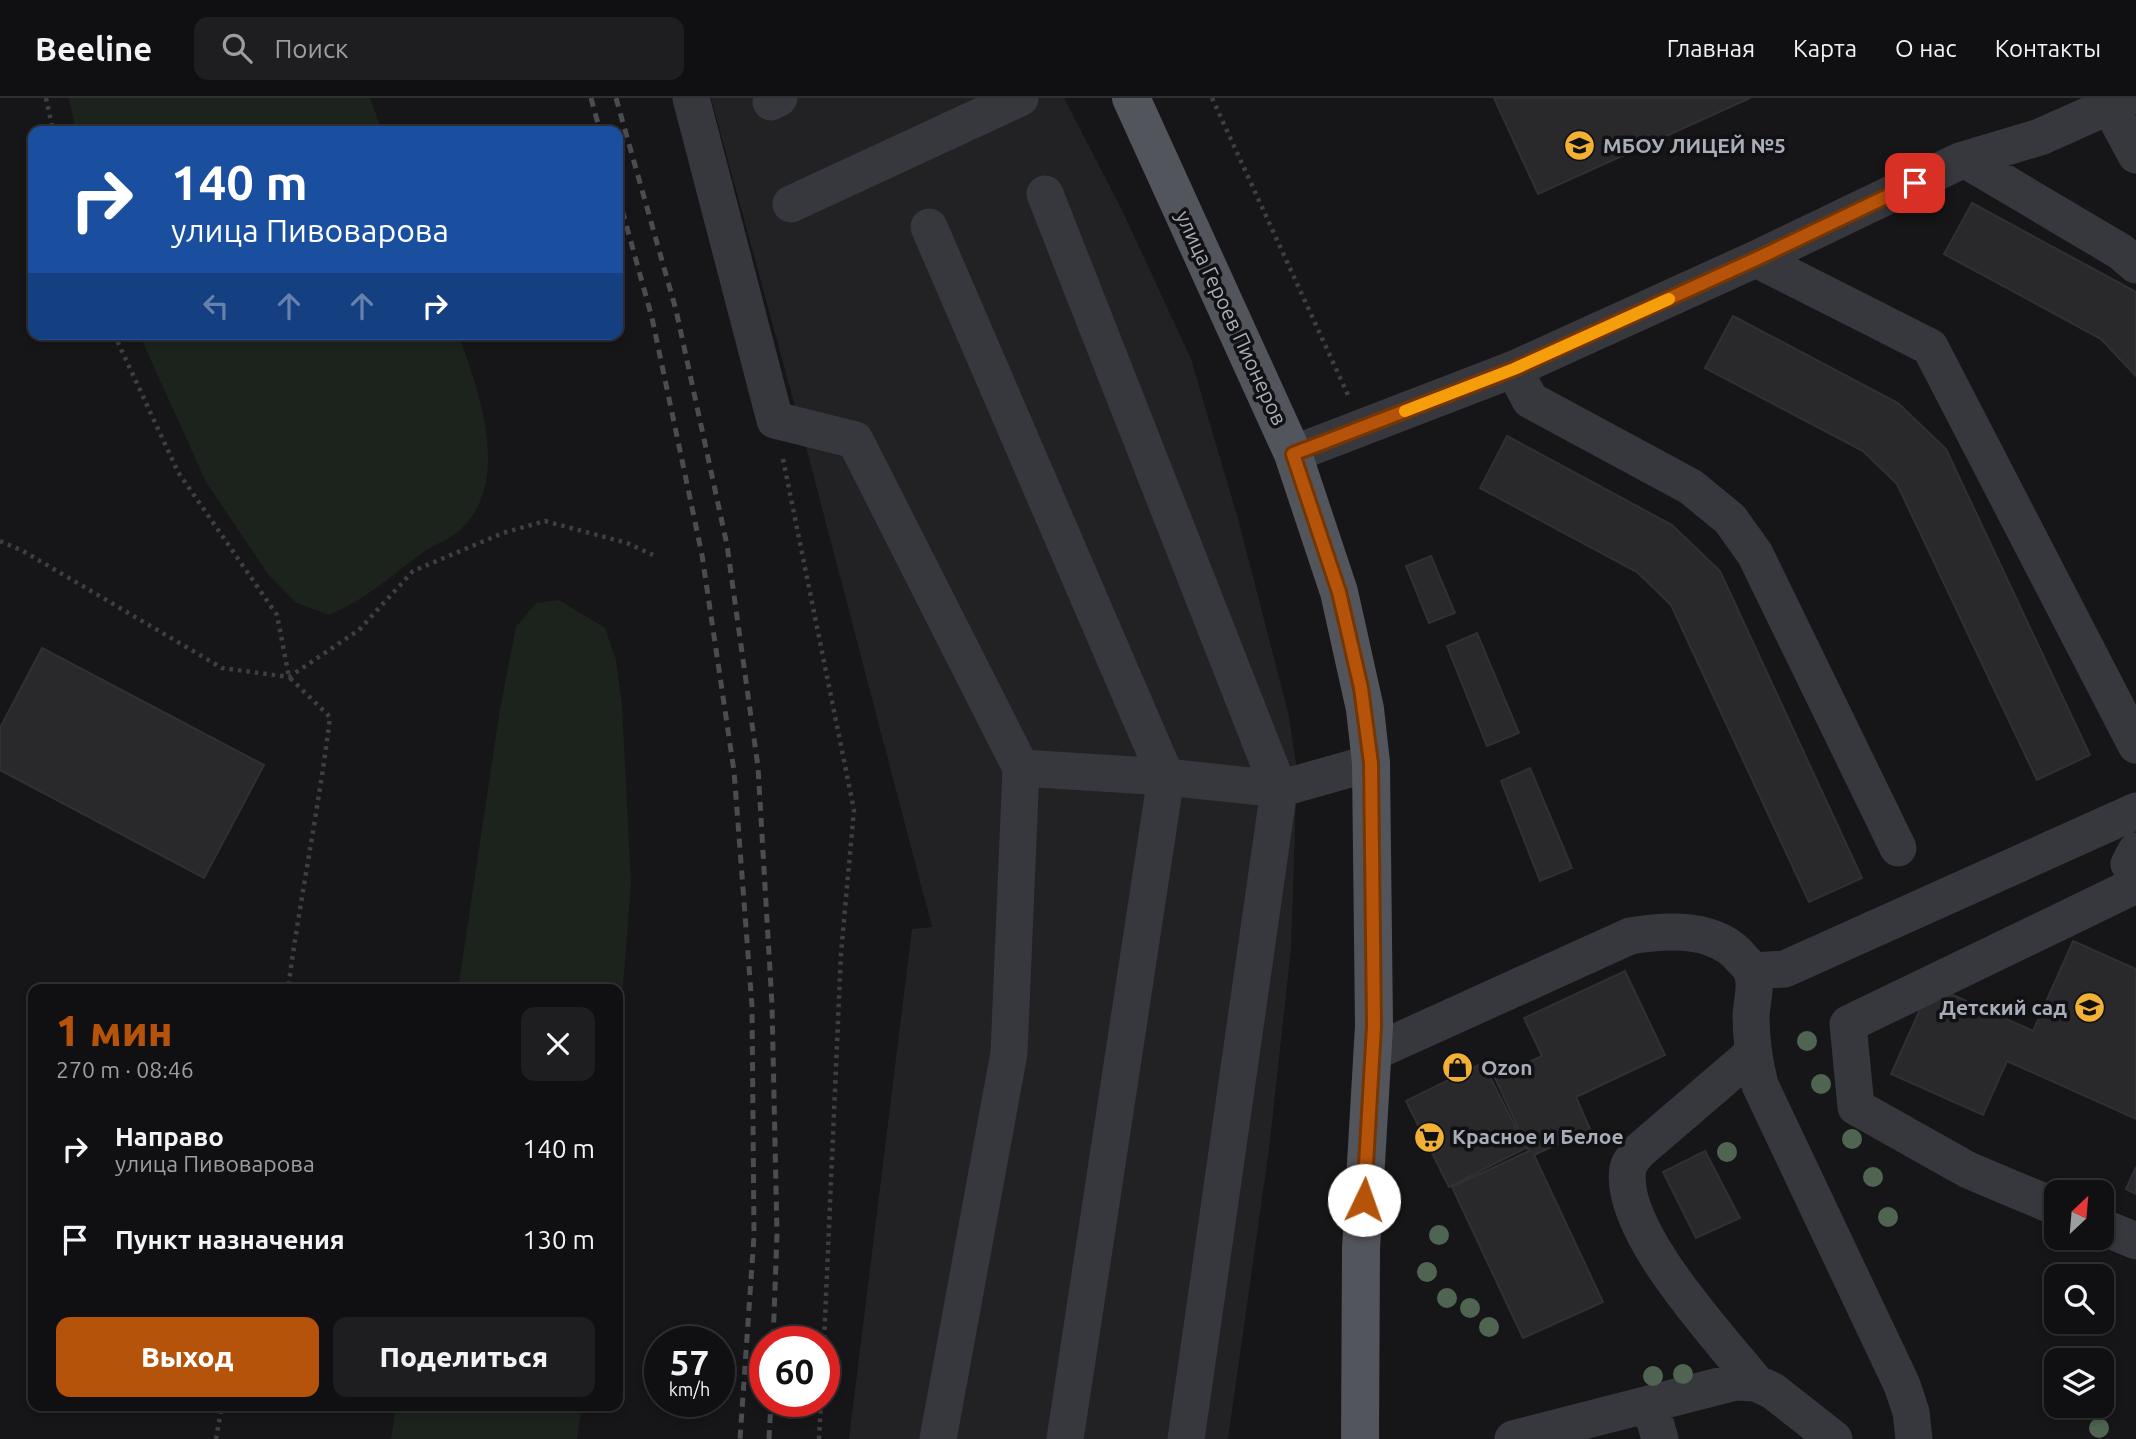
<!DOCTYPE html>
<html lang="ru">
<meta charset="utf-8">
<style>
body{margin:0;font-family:Ubuntu,sans-serif;background:#1e1e20;color:#f1f3f6;height:100vh;display:flex;flex-direction:column;font-size:26px;white-space:nowrap}
*{box-sizing:border-box;margin:0}
p{font-size:23px;color:#9c9d9f}
.icon{flex:none;width:38px;height:38px;fill:none;stroke:currentColor;stroke-width:2;stroke-linecap:round;stroke-linejoin:round}
.map{position:relative;flex:1;overflow:hidden}
.drawer{position:absolute;left:28px;top:886px;width:595px;height:427px;display:flex;flex-direction:column;background:#101012;border-radius:14px;box-shadow:0 4px 10px #0003,0 0 0 2px #303032}
.drawer>*{flex:none}
.guide{position:absolute;left:28px;top:28px;width:595px;height:214px;border-radius:14px;box-shadow:0 4px 10px #0003,0 0 0 2px #303032;background:#1a4fa0;color:#fff;overflow:hidden}
.needle{width:46px;rotate:26deg}
.controls{position:absolute;left:2044px;top:1082px;display:grid;gap:14px}
.controls a{display:grid;place-items:center;width:70px;height:70px;border-radius:14px;background:#101012;box-shadow:0 4px 10px #0003,0 0 0 2px #303032;font-size:35px}
.speed{position:absolute;left:644px;top:1228px;display:flex;gap:14px;font-size:35px;font-weight:700;text-align:center}
.speed>*{display:grid;place-content:center;width:91px;height:91px;border-radius:50%;background:#101012;box-shadow:0 4px 10px #0003,0 0 0 2px #303032;line-height:1}
.speed small{font-size:18px;font-weight:400}
.speed .limit{border:10px solid #d22;background:#fff;color:#111}
.pin{position:absolute;display:grid;place-items:center;width:60px;height:60px;color:#fff;margin:-30px;border-radius:14px;box-shadow:0 4px 10px #0006}
.me{position:absolute;width:77px;margin:-38px;rotate:3deg;stroke-linejoin:round;filter:drop-shadow(0 0 5px #0008)}
.turn{display:flex;align-items:center;gap:24px;height:147px;padding:0 28px;font-size:32px}
.turn .icon{width:91px;height:91px;stroke-width:2.5}
.turn b{display:block;font-size:49px;line-height:60px}
.lanes{display:flex;align-items:center;height:66px;padding:0 28px;background:#0003;justify-content:center;gap:35px;direction:ltr}
.lanes .off{opacity:.35}
.round{display:grid;place-items:center;flex:none;width:74px;height:74px;border-radius:14px;background:#1e1e20}
.headline{display:flex;align-items:center;justify-content:space-between;height:119px;padding:0 28px}
h1{font-size:42px;font-weight:800;line-height:52px;color:#b45309}
.primary-button{display:flex;gap:14px;margin-top:auto;padding:14px 28px}
.primary-button a{flex:1;height:80px;border-radius:14px;background:#b45309;color:#fff;font-size:28px;font-weight:800;line-height:80px;text-align:center}
.primary-button a+a{background:#1e1e20;color:#f1f3f6}
ul{padding:0;list-style:none}
li{display:flex;align-items:center;gap:21px;height:91px;padding:0 28px}
li div{flex:1}
li b{display:block;font-size:26px}
li em{font-style:normal}
header{display:flex;align-items:center;gap:42px;box-sizing:border-box;height:98px;padding:0 35px;background:#101012;border-bottom:2px solid #303032}
header strong{font-size:33px}
nav{display:flex;gap:38px;margin-inline-start:auto;font-size:24px}
.search{width:490px;height:63px;background:#1e1e20;display:flex;align-items:center;gap:18px;box-sizing:border-box;padding:0 24px;border-radius:14px;color:#9c9d9f;font-size:26px}
.map>svg:first-child{display:block}
.built{fill:#222225}
.green{fill:#1c231d}
.building{fill:#29292c;stroke:#303034;stroke-width:2}
.lines{fill:none;stroke-linecap:round;stroke-linejoin:round}
.path{stroke:#3d3f44;stroke-width:4.5;stroke-dasharray:3.5 5;stroke-linecap:butt}
.minor{stroke:#37383d;stroke-width:37}
.major{stroke:#53555c;stroke-width:38}
.rail{stroke:#4a4c52;stroke-width:5;stroke-dasharray:9 7;stroke-linecap:butt}
.tree{fill:#506452}
.route-casing{stroke:#753606;stroke-width:18}
.route{stroke:#b45309;stroke-width:12}
.slow{stroke:#f59e0b;stroke-width:12}
.labels{text-anchor:middle;stroke-width:7;stroke-linejoin:round;paint-order:stroke}
.poi-label{font-size:21px;font-weight:bold;fill:#a8adb8;stroke:#111113;text-anchor:start}
.street-label{font-size:21px;fill:#a8adb8;stroke:#111113}
</style>
<header>
<strong>Beeline</strong>
<div class="search"><svg class="icon" aria-label="search" viewBox="0 0 24 24"><circle cx="10" cy="10" r="6"/><path d="M15 15l6 6"/></svg>Поиск</div>
<nav><a>Главная</a><a>Карта</a><a>О нас</a><a>Контакты</a></nav>
</header>
<div class="map">
<svg width="2136" height="1341" viewBox="0 0 2136 1341">
<rect width="100%" height="100%" fill="#161618"/>
<path class="built" d="M 711,0 L 1064,0 L 1123,114 L 1191,261 L 1238,421 L 1288,614 L 1297,671 L 1291,851 L 1269,1051 L 1228,1341 L 849,1341 L 912,831 L 932,829 L 806,349 Z"/>
<path class="green" d="M 69,0 L 370,0 L 382,33 L 76,33 Z
M 139,236 L 458,236 C 479,292 513,385 459,433 C 447,443 430,448 418,458 C 389,480 363,503 329,517 L 295,504 L 268,476 L 206,384 Z
M 559,502 L 605,530 L 616,562 L 622,607 L 631,786 L 618,950 L 618,891 L 458,891 L 500,611 L 516,529 L 536,505 Z
M 396,1307 L 582,1307 L 577,1341 L 391,1341 Z"/>
<path class="building" d="M 1494,0 L 1750,0 L 1538,96 Z
M 1494,0 L 1750,0 L 1538,96 Z
M 1972,105 L 2136,194 L 2136,278 L 2101,241 L 1944,156 Z
M 1733,218 L 1898,305 L 1946,351 L 2090,657 L 2037,682 L 1897,386 L 1863,353 L 1705,270 Z
M 1507,338 L 1672,427 L 1720,473 L 1862,780 L 1809,804 L 1671,507 L 1637,474 L 1480,390 Z
M 1431,458 L 1455,515 L 1429,525 L 1406,468 Z
M 1477,535 L 1519,635 L 1487,648 L 1447,548 Z
M 42,550 L 264,667 L 204,780 L 0,672 L 0,630 Z
M 1530,670 L 1572,770 L 1540,783 L 1501,683 Z
M 2073,843 L 2136,871 L 2136,1021 L 2007,963 L 1983,1017 L 1891,976 L 1931,887 L 2033,933 Z
M 1625,873 L 1665,957 L 1576,999 L 1590,1031 L 1534,1057 L 1603,1204 L 1523,1240 L 1452,1089 L 1529,1053 L 1495,980 L 1542,958 L 1524,920 Z
M 1483,965 L 1526,1050 L 1449,1089 L 1406,1003 Z
M 1705,1053 L 1740,1120 L 1696,1140 L 1663,1074 Z
M 2136,1069 L 2136,1096 L 2126,1091 Z"/>
<g class="lines">
<path class="path" d="M 46,0 L 53,33
M 1212,0 L 1348,297
M 114,236 L 178,374 L 277,517 L 289,579 L 330,619 C 319,710 300,800 288,891
M 783,361 L 854,712 L 841,855 L 824,1244
M 0,443 L 23,453 L 222,570 L 289,579 L 359,532 L 413,473 L 503,435 L 545,423 L 627,445 L 653,457
M 216,1341 L 222,1307
M 819,1341 L 821,1304"/>
<path class="minor" d="M 691,0 L 775,322 L 855,342 L 1021,670
M 771,4 L 779,0
M 2109,7 L 2136,57
M 1966,62 L 2121,154 L 2136,167
M 1045,96 L 1279,691 L 1186,1341
M 791,106 L 1020,0
M 929,129 L 1166,679 L 1065,1341
M 1756,161 L 1930,249 L 2136,647
M 1514,271 L 1530,302 L 1691,389 L 1730,421 L 1755,456 L 1898,750
M 1293,356 L 1514,271 L 1756,161 L 1960,63 L 2040,39 L 2127,0
M 2136,753 L 2129,766 L 2136,778
M 1752,873 L 1785,871 L 2136,713
M 1372,955 L 1630,838 C 1665,832 1716,828 1742,861 C 1745,864 1750,869 1752,874 C 1757,887 1752,903 1751,917 C 1751,942 1754,963 1760,987 L 1902,1287 L 1911,1314 L 1914,1341
M 1752,956 L 1639,1053 C 1635,1058 1629,1064 1628,1070 C 1617,1131 1719,1239 1756,1285
M 2056,1109 L 1968,1072 L 1856,1009 L 1848,926 L 2136,787
M 2102,1129 L 2136,1143
M 1650,1306 L 1660,1341
M 938,1341 L 1009,955 L 1021,670 L 1166,679 L 1279,691 L 1371,665
M 1513,1341 L 1735,1284 L 1756,1285 L 1773,1293 L 1834,1341"/>
<path class="major" d="M 1131,0 L 1293,356 L 1339,494 L 1365,611 L 1371,665 L 1374,928 L 1361,1151 L 1360,1341"/>
<path class="rail" d="M 591,0 L 600,33
M 616,0 L 676,212 L 727,447 L 758,669 L 772,907 L 777,1136 L 773,1244
M 618,97 L 652,220 L 702,457 L 734,673 L 752,908 L 754,1138 L 740,1341
M 769,1341 L 771,1304"/>
</g>
<g class="tree">
<circle cx="1807" cy="943" r="10"/>
<circle cx="1821" cy="986" r="10"/>
<circle cx="1852" cy="1041" r="10"/>
<circle cx="1727" cy="1054" r="10"/>
<circle cx="1873" cy="1079" r="10"/>
<circle cx="1888" cy="1119" r="10"/>
<circle cx="1439" cy="1137" r="10"/>
<circle cx="1427" cy="1174" r="10"/>
<circle cx="1447" cy="1200" r="10"/>
<circle cx="1470" cy="1210" r="10"/>
<circle cx="1489" cy="1229" r="10"/>
<circle cx="1683" cy="1276" r="10"/>
<circle cx="1653" cy="1278" r="10"/>
<circle cx="2099" cy="1330" r="10"/>
</g>
<g class="lines">
<defs>
<path id="route" d="M 1364,1102 L 1374,928 L 1371,665 L 1361,590 L 1339,494 L 1293,356 L 1514,271 L 1756,161 L 1915,85"/>
</defs>
<use href="#route" class="route-casing"/>
<use href="#route" class="route"/>
<path class="slow" d="M 1405,313 L 1514,271 L 1669,201"/>
</g>
<defs>
<symbol id="school-disc" viewBox="-11 -11 22 22"><circle r="9.5" fill="#f2b134" stroke="#111113"/><path d="M0-5L7-2L0 1L-7-2ZM-4 1L0 2.5L4 1V4Q0 6-4 4Z" fill="#111"/></symbol>
<symbol id="shop-disc" viewBox="-11 -11 22 22"><circle r="9.5" fill="#f2b134" stroke="#111113"/><path d="M-5-2.5h2.3a2.7 3.5 0 0 1 5.4 0H5L5.5 6h-11ZM-1.5-2.5h3a1.5 2.3 0 0 0-3 0Z" fill="#111"/></symbol>
<symbol id="supermarket-disc" viewBox="-11 -11 22 22"><circle r="9.5" fill="#f2b134" stroke="#111113"/><path d="M-6-5.5h2.5l.6 2H6L4.5 2H-2.5L-4.4-4H-6ZM-1.5 3.2a1.3 1.3 0 1 0 .1 0ZM3 3.2a1.3 1.3 0 1 0 .1 0Z" fill="#111"/></symbol>
</defs>
<g fill-rule="evenodd">
<use href="#school-disc" x="1562" y="30" width="35" height="35"/>
<use href="#school-disc" x="2072" y="892" width="35" height="35"/>
<use href="#shop-disc" x="1440" y="952" width="35" height="35"/>
<use href="#supermarket-disc" x="1412" y="1022" width="35" height="35"/>
</g>
<g class="labels">
<g class="poi-label">
<text x="1603" y="55">МБОУ ЛИЦЕЙ №5</text>
<text x="2067" y="917" text-anchor="end">Детский сад</text>
<text x="1481" y="977">Ozon</text>
<text x="1452" y="1046">Красное и Белое</text>
</g>
<g class="street-label">
<text transform="translate(1231 220) rotate(65)" y="7">улица Героев Пионеров</text>
</g>
</g>
</svg>
<div class="controls">
<a><svg class="needle" viewBox="-14 -14 28 28"><path d="M0-13l5 13h-10z" fill="#e53935"/><path d="M0 13l5-13h-10z" fill="#9c9d9f"/></svg></a>
<a><svg class="icon" aria-label="search" viewBox="0 0 24 24"><circle cx="10" cy="10" r="6"/><path d="M15 15l6 6"/></svg></a>
<a><svg class="icon" aria-label="layers" viewBox="0 0 24 24"><path d="M12 4l9 5-9 5-9-5zM3 14l9 5 9-5"/></svg></a>
</div>
<div class="speed"><div>57<small>km/h</small></div><div class="limit">60</div></div>
<div class="pin" style="left:1915px;top:85px;background:#d93025"><svg class="icon" aria-label="arrive" viewBox="0 0 24 24"><path d="M6 21V4h12l-3 4 3 4H6"/></svg></div>
<svg class="me" style="left:1364px;top:1102px" viewBox="-20 -20 40 40"><circle r="19" fill="#fff"/><path d="M0-13L10 11 0 6-10 11z" fill="#b45309"/></svg>
<div class="guide">
<div class="turn"><svg class="icon" aria-label="right" viewBox="0 0 24 24"><path d="M7 20v-9h11M14 6l5 5-5 5"/></svg><div><b>140 m</b>улица Пивоварова</div></div>
<div class="lanes"><svg class="icon off" aria-label="left" viewBox="0 0 24 24"><path d="M17 20v-9H6M10 6l-5 5 5 5"/></svg><svg class="icon off" aria-label="ahead" viewBox="0 0 24 24"><path d="M12 20V5M6 11l6-6 6 6"/></svg><svg class="icon off" aria-label="ahead" viewBox="0 0 24 24"><path d="M12 20V5M6 11l6-6 6 6"/></svg><svg class="icon" aria-label="right" viewBox="0 0 24 24"><path d="M7 20v-9h11M14 6l5 5-5 5"/></svg></div>
</div>
<section class="drawer">
<div class="headline"><div><h1>1 мин</h1><p>270 m · 08:46</p></div><a class="round"><svg class="icon" aria-label="close" viewBox="0 0 24 24"><path d="M6 6l12 12M18 6L6 18"/></svg></a></div>
<ul>
<li><svg class="icon" aria-label="right" viewBox="0 0 24 24"><path d="M7 20v-9h11M14 6l5 5-5 5"/></svg><div><b>Направо</b><p>улица Пивоварова</p></div><em>140 m</em></li>
<li><svg class="icon" aria-label="arrive" viewBox="0 0 24 24"><path d="M6 21V4h12l-3 4 3 4H6"/></svg><div><b>Пункт назначения</b></div><em>130 m</em></li>
</ul>
<div class="primary-button"><a>Выход</a><a>Поделиться</a></div>
</section>
</div>
